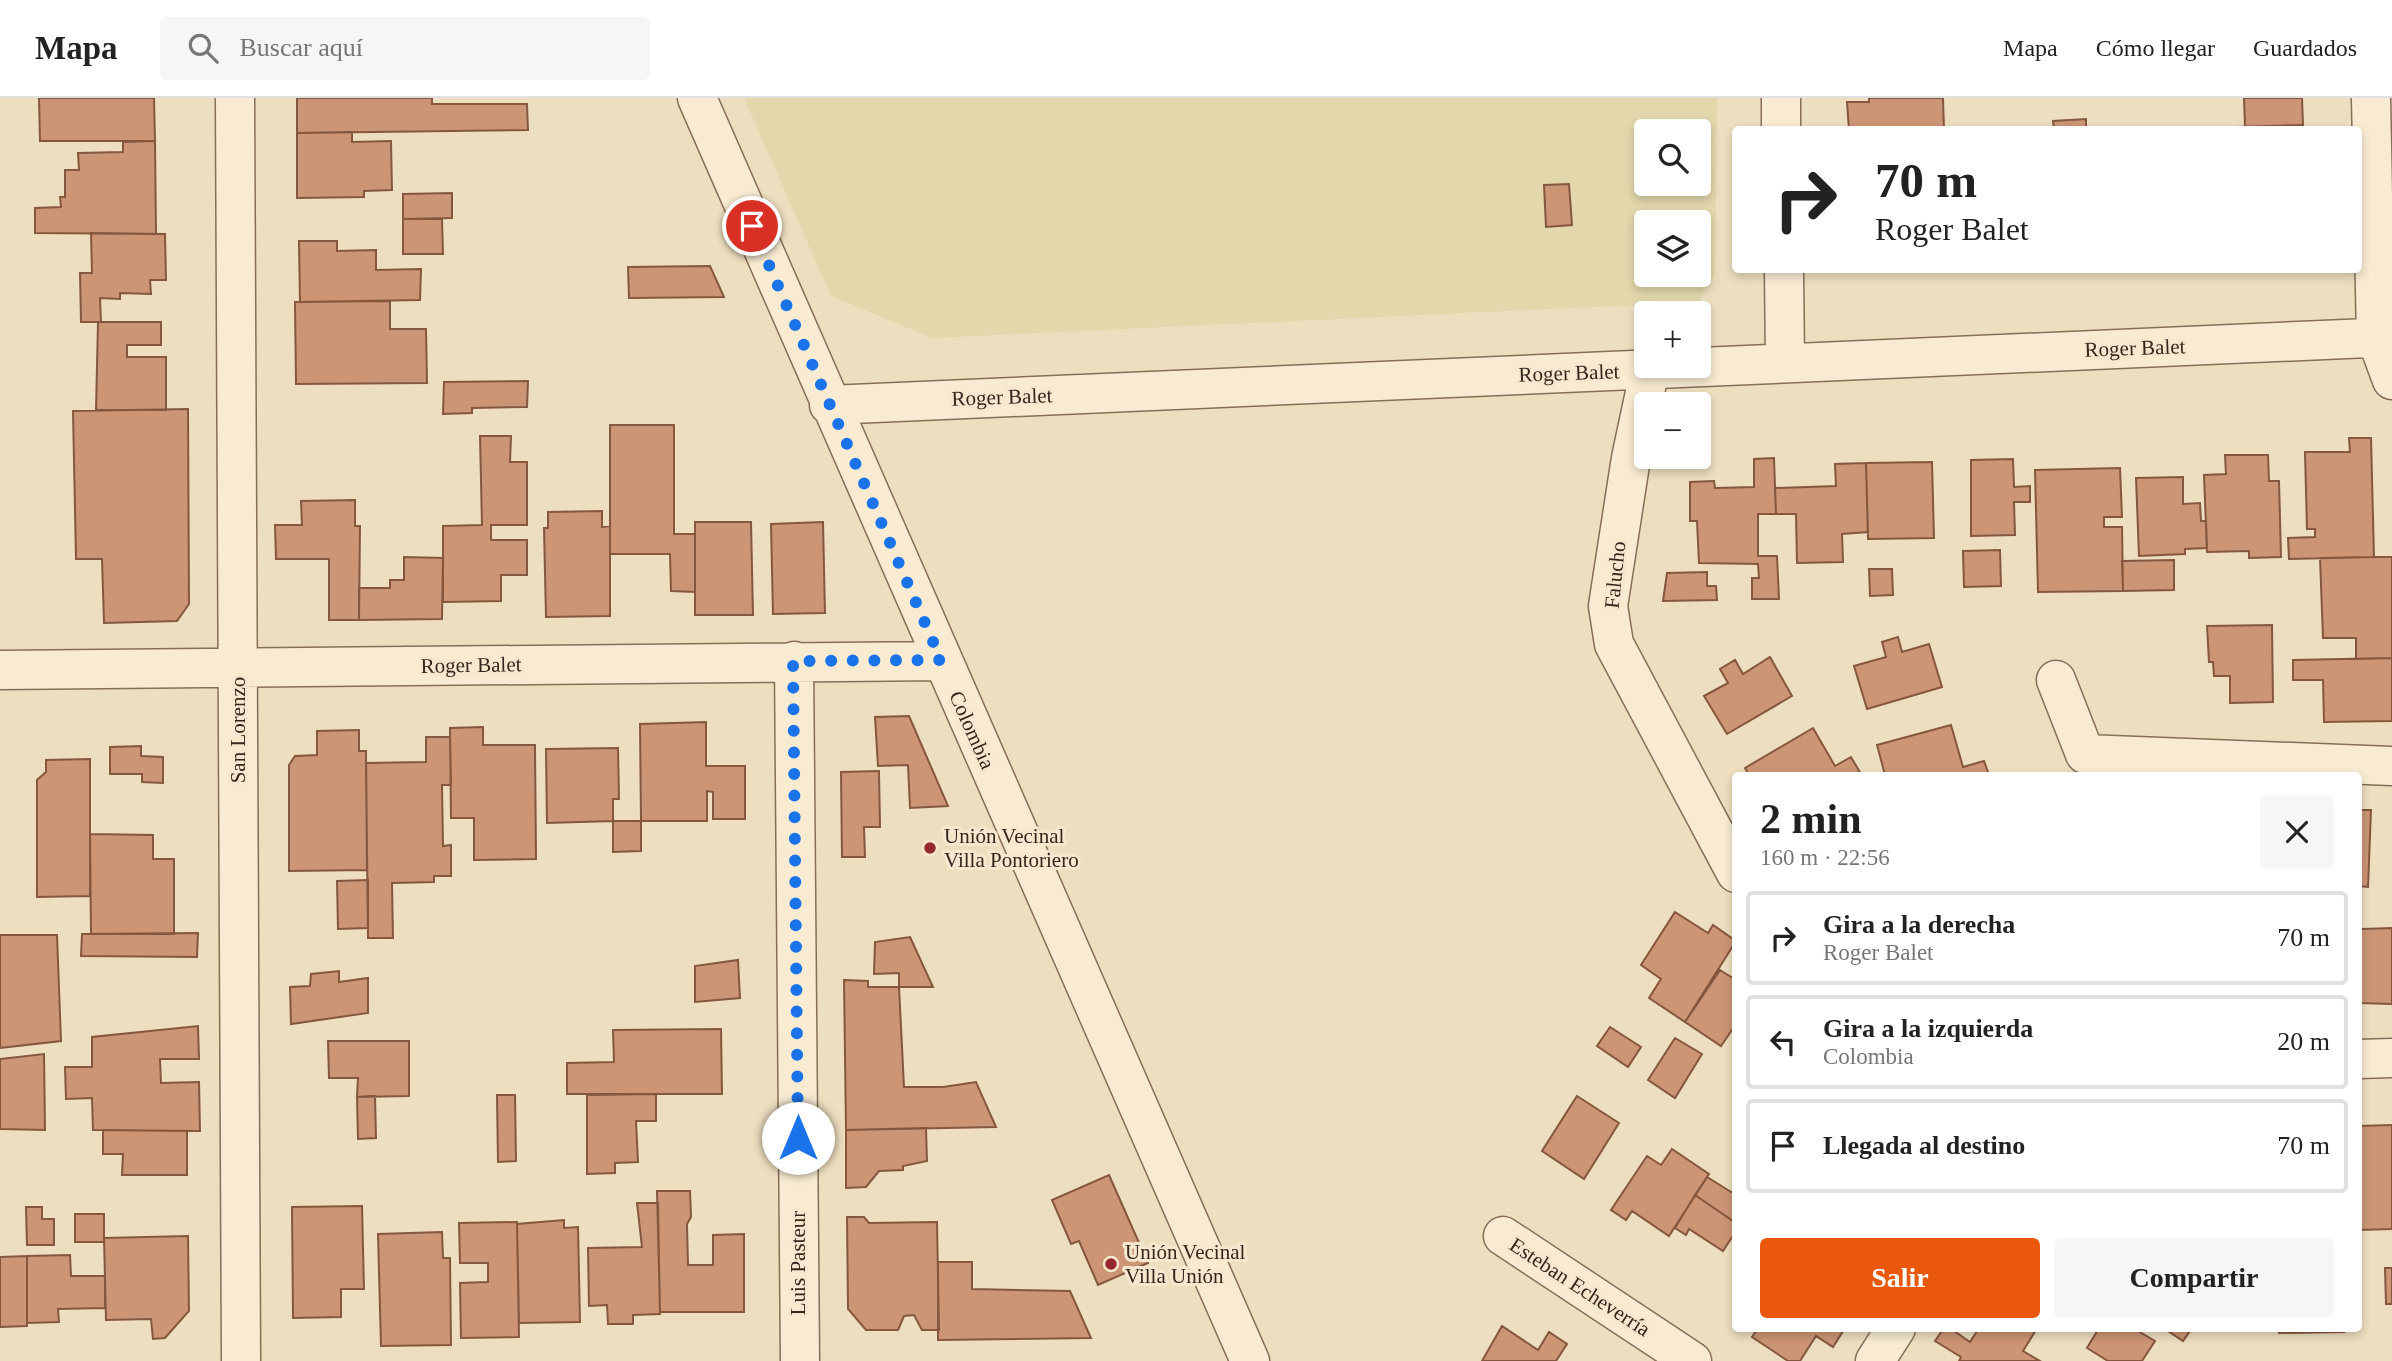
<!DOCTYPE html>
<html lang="es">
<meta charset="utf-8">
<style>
body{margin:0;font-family:"Times New Roman",serif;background:#f6f6f6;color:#222;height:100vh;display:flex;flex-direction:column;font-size:26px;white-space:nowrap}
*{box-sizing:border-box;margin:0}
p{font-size:23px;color:#767676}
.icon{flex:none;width:38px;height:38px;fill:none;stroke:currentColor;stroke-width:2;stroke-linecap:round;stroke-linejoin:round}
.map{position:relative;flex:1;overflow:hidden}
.panel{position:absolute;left:1732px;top:674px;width:630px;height:560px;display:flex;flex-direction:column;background:#fff;border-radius:7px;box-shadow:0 4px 10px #0003}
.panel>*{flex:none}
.guide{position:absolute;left:1732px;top:28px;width:630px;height:147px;border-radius:7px;box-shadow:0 4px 10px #0003;background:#fff;color:#222;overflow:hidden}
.buttons{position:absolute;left:1634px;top:21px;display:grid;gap:14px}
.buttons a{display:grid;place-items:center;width:77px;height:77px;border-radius:7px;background:#fff;box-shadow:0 4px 10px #0003;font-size:35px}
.pin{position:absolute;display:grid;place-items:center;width:60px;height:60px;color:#fff;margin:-30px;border:4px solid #fff;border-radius:50%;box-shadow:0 2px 7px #0007}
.me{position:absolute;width:77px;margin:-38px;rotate:0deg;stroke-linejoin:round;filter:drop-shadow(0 0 5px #0008)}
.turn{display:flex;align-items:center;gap:24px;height:147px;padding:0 28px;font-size:32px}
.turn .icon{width:91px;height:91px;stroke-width:2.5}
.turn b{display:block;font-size:49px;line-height:60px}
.round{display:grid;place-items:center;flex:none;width:74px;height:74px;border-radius:7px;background:#f6f6f6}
.head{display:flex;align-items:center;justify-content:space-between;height:119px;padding:0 28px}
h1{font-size:42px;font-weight:600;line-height:52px}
.action{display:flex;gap:14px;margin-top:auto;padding:14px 28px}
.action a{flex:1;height:80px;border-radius:7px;background:#ea580c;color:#fff;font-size:28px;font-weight:600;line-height:80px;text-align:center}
.action a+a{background:#f6f6f6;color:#222}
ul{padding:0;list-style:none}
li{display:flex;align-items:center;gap:21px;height:94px;margin:0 14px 10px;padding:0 14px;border:4px solid #e0e0e0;border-radius:7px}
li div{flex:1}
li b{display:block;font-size:26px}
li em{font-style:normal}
header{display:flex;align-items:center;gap:42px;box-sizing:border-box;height:98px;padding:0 35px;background:#fff;border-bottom:2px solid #e0e0e0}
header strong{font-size:33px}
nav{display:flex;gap:38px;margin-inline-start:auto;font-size:24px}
.search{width:490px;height:63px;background:#f6f6f6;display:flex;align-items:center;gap:18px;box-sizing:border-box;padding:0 24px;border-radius:7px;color:#767676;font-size:26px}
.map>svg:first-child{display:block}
.farmland{fill:#e3d8ac;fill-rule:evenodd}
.building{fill:#cc9575;stroke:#85573e;stroke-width:2}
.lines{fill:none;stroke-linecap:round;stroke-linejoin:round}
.minor-casing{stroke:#866e58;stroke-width:41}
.minor{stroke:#f8ebd2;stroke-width:38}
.route{stroke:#1a73e8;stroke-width:12;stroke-dasharray:0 21.6}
.poi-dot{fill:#95282d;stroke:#f5e8ce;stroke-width:2.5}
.labels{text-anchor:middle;stroke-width:6;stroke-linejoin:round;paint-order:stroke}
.street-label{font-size:21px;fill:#35271c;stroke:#f5e8ce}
.poi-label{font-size:21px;fill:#35271c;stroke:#f5e8ce;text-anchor:start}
</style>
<header>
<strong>Mapa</strong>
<div class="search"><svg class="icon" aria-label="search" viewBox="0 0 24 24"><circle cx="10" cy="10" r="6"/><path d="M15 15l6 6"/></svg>Buscar aquí</div>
<nav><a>Mapa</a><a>Cómo llegar</a><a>Guardados</a></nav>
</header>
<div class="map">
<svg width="2392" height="1263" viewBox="0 0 2392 1263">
<rect width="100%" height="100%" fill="#eddebf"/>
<path class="farmland" d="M 744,0 L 1717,0 L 1715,176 L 1699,204 L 932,240 L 831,198 ZM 1647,33 L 1699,33 L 1699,86 L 1647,86 ZM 1647,124 L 1699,124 L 1699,177 L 1647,177 Z"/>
<path class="building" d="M 39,0 L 154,0 L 155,43 L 40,43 Z
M 297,0 L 432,0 L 432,6 L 527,6 L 528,32 L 297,35 Z
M 1869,0 L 1943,0 L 1944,32 L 1849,32 L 1847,4 L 1869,4 Z
M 2244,0 L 2302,0 L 2303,27 L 2245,29 Z
M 2086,21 L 2086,32 L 2054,32 L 2053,23 Z
M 2303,27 L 2303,32 L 2202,32 L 2202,30 Z
M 352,34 L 352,44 L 391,43 L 392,92 L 364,93 L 364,99 L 297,100 L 297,35 Z
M 155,43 L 156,136 L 35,135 L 35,110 L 61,109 L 60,99 L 65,99 L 65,72 L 79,72 L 78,55 L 123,54 L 123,44 Z
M 1569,86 L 1572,127 L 1546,129 L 1544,87 Z
M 452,95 L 452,120 L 403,121 L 403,96 Z
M 403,121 L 442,121 L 443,156 L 403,156 Z
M 91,135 L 165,136 L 166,182 L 150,182 L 151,196 L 120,195 L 120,201 L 100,200 L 101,224 L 81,224 L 80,175 L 92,175 Z
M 299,143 L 337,143 L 337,153 L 376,152 L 376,172 L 421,171 L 420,202 L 300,204 Z
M 710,168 L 724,199 L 629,200 L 628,169 Z
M 390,203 L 390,231 L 426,231 L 427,285 L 296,286 L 295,204 Z
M 98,224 L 161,224 L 161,247 L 127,247 L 127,259 L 166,259 L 166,312 L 96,312 Z
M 528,283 L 527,309 L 472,310 L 472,315 L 443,316 L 444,284 Z
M 188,311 L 189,506 L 177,523 L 104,525 L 102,461 L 76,461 L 73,313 Z
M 610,327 L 674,327 L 674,436 L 695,436 L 695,494 L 671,493 L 670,456 L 610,456 Z
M 480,338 L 511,338 L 510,364 L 527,364 L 527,427 L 491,427 L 491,442 L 527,442 L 527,477 L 501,477 L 501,503 L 443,504 L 443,428 L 482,427 Z
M 2349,340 L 2371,340 L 2374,459 L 2289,461 L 2288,440 L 2315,439 L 2315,431 L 2307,431 L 2305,354 L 2350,354 Z
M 2225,357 L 2268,357 L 2269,383 L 2279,383 L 2281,459 L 2249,460 L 2249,453 L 2207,454 L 2204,377 L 2226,376 Z
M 1774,360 L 1776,416 L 1758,416 L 1758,458 L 1777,458 L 1779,501 L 1752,501 L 1752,480 L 1759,480 L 1758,466 L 1699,465 L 1697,423 L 1690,423 L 1690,384 L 1714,383 L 1715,390 L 1754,389 L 1754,361 Z
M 2013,361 L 2014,389 L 2030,388 L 2030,404 L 2014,404 L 2015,437 L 1971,438 L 1971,362 Z
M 1932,364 L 1934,440 L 1868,441 L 1866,365 Z
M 1866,365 L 1868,434 L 1842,436 L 1843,464 L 1797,465 L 1796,416 L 1776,416 L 1775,390 L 1836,388 L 1835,366 Z
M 2120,370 L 2122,419 L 2104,419 L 2104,429 L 2122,429 L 2123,493 L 2038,494 L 2035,372 Z
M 2183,379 L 2183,406 L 2200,405 L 2201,423 L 2206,423 L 2207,450 L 2185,451 L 2185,456 L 2139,458 L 2136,380 Z
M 355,402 L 355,428 L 360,428 L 359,522 L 329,522 L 329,461 L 276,461 L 275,427 L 302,427 L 301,403 Z
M 602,413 L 602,429 L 610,428 L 610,518 L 546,519 L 544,430 L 548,430 L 548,414 Z
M 695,424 L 751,424 L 753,517 L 695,517 Z
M 823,424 L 825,515 L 773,516 L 771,426 Z
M 2000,452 L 2001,488 L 1964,489 L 1963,453 Z
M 404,459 L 443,460 L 442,521 L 359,522 L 359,490 L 390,490 L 390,482 L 404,482 Z
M 2374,459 L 2392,459 L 2392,560 L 2356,561 L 2356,540 L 2323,540 L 2320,460 Z
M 2174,462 L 2174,492 L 2123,493 L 2122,463 Z
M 1869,471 L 1892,471 L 1893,497 L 1870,498 Z
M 1707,474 L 1707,488 L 1716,488 L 1717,502 L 1663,503 L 1667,475 Z
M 2272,527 L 2273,604 L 2230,605 L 2230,578 L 2214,578 L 2213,564 L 2209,564 L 2207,528 Z
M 1898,539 L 1902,554 L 1929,546 L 1942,589 L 1867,611 L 1854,568 L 1886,559 L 1882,544 Z
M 1770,559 L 1792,598 L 1727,636 L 1704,598 L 1728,585 L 1720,571 L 1735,562 L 1743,576 Z
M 2392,560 L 2392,623 L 2324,624 L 2323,582 L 2293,582 L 2293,562 Z
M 909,618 L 948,708 L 910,710 L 908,667 L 878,668 L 875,619 Z
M 706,624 L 706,668 L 745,668 L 745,721 L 713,721 L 713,694 L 707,693 L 707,723 L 641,723 L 640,626 Z
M 1951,627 L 1963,669 L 1984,663 L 1989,677 L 1885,677 L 1877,647 Z
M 483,629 L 483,647 L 535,647 L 536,761 L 474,762 L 474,720 L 451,720 L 450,630 Z
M 1813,630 L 1835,668 L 1851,659 L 1861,676 L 1749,677 L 1745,670 Z
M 359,632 L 359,653 L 366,653 L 367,772 L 289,773 L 289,667 L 295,658 L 317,657 L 317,633 Z
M 426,639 L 450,639 L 451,687 L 442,687 L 443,748 L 451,747 L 451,778 L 434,778 L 434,784 L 392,785 L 393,840 L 368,840 L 366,665 L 426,664 Z
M 141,648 L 141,658 L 163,659 L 163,685 L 142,684 L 142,676 L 110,676 L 110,649 Z
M 618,650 L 619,701 L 613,701 L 613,723 L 547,725 L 546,651 Z
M 90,661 L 90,798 L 37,799 L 37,682 L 46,674 L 46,662 Z
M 879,673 L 880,729 L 864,729 L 865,759 L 842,759 L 841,674 Z
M 2359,712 L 2371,712 L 2368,789 L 2359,788 Z
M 613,723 L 641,723 L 641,753 L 613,754 Z
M 90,736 L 153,737 L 153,761 L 174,761 L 174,836 L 91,836 Z
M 368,782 L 368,830 L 338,831 L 337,783 Z
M 1675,814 L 1708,835 L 1713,827 L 1736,843 L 1685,924 L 1649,900 L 1661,881 L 1641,867 Z
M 2359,827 L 2362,831 L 2392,830 L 2392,906 L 2359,905 Z
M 198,835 L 197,859 L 81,858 L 82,836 Z
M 0,837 L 57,837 L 61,943 L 0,950 Z
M 910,839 L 933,889 L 899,889 L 899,875 L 874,876 L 875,844 Z
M 738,862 L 740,900 L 695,904 L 695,868 Z
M 1720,872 L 1736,882 L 1736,935 L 1732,932 L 1721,948 L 1685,924 Z
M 339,873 L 339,884 L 368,880 L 368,915 L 291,926 L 290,889 L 310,888 L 311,876 Z
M 844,882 L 868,883 L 868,889 L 899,889 L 904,989 L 943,989 L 976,984 L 996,1029 L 846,1032 Z
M 198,928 L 199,961 L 160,961 L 161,985 L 199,984 L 200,1033 L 93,1032 L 92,1000 L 66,1001 L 65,969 L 92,969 L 92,939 Z
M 1610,929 L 1641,949 L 1628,969 L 1597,948 Z
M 721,931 L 722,996 L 567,996 L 567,965 L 614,964 L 613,932 Z
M 1675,940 L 1702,956 L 1675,1000 L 1648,982 Z
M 328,943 L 409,943 L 409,998 L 357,999 L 358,980 L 329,980 Z
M 44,956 L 45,1032 L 0,1031 L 0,961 Z
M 656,996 L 656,1023 L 636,1023 L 638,1064 L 615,1065 L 615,1075 L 587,1076 L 587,997 Z
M 497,997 L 515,997 L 516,1063 L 498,1064 Z
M 375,998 L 376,1040 L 358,1041 L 357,999 Z
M 1577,998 L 1619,1025 L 1584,1081 L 1542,1053 Z
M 2392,1027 L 2392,1131 L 2359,1132 L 2359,1028 Z
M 926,1030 L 927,1063 L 903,1068 L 903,1072 L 879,1073 L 866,1089 L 846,1090 L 846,1032 Z
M 103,1032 L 187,1033 L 187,1077 L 122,1077 L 123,1056 L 103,1056 Z
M 1672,1051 L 1709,1076 L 1669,1138 L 1632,1113 L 1626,1122 L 1611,1112 L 1647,1058 L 1661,1067 Z
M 1109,1077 L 1148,1165 L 1098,1187 L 1079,1143 L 1071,1146 L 1052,1102 Z
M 1707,1079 L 1736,1097 L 1736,1125 L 1695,1097 Z
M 657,1093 L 690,1093 L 691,1119 L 687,1126 L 688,1167 L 713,1167 L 713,1137 L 744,1136 L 744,1214 L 660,1214 Z
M 1695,1097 L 1736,1125 L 1736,1133 L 1723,1153 L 1689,1131 L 1686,1137 L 1675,1130 Z
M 637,1105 L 658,1105 L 660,1216 L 633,1217 L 633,1226 L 608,1226 L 607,1207 L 589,1208 L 588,1150 L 642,1149 Z
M 362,1108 L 364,1191 L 341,1191 L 341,1219 L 293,1220 L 292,1109 Z
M 26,1109 L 42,1109 L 42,1121 L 54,1121 L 54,1147 L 27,1147 Z
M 75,1116 L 104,1116 L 104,1144 L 75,1144 Z
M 847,1119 L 864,1119 L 869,1125 L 937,1124 L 939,1232 L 922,1232 L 914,1217 L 904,1218 L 898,1232 L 866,1232 L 848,1211 Z
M 564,1122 L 564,1130 L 578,1129 L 580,1224 L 519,1225 L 517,1126 Z
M 517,1124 L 519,1239 L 461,1240 L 460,1185 L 488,1184 L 488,1165 L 460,1165 L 459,1125 Z
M 442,1134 L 443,1160 L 450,1160 L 451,1247 L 381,1248 L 378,1136 Z
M 188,1138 L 189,1213 L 165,1240 L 153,1241 L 151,1221 L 106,1222 L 104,1140 Z
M 70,1157 L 71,1178 L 105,1178 L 105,1210 L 58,1211 L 59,1224 L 27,1225 L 27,1158 Z
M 27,1158 L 27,1228 L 0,1229 L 0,1159 Z
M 938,1164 L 972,1164 L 972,1191 L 1070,1193 L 1091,1240 L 938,1242 Z
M 2385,1170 L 2392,1170 L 2392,1206 L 2386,1206 Z
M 1502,1228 L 1538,1252 L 1549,1234 L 1567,1246 L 1556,1263 L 1482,1263 Z
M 1758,1230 L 1845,1230 L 1833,1249 L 1816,1238 L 1800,1263 L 1788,1263 L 1752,1239 Z
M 1944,1230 L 1950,1230 L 1970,1244 L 1979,1230 L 2033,1230 L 2036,1232 L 2023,1253 L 2040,1263 L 1959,1263 L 1961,1259 L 1935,1243 Z
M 2099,1230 L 2133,1230 L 2155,1243 L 2142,1263 L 2108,1263 L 2087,1250 Z
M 2170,1230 L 2192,1230 L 2183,1243 L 2168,1233 Z
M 2279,1230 L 2342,1230 L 2344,1234 L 2279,1235 Z"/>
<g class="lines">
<defs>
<path id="minor" d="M 235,0 L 241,1263
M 697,0 L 1250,1263
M 1781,0 L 1781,32
M 2371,0 L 2376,239 L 2392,282
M 1784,172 L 1785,265
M 1650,271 L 1631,360 L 1608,508 L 1614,546 L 1736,775
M 829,307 L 2392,239
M 794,563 L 800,1263
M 0,572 L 941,563
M 2056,582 L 2085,656 L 2392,668
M 2359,961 L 2392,960
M 1503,1138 L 1692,1263
M 1875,1263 L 1896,1230"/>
</defs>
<use href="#minor" class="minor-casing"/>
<use href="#minor" class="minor"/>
</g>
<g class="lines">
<path class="route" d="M 752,128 L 941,562 L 793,563 L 798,1040"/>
</g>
<g class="poi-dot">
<circle cx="930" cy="750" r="7"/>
<circle cx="1111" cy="1166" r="7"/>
</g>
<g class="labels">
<g class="street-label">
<text transform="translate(2135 250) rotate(-2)" y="7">Roger Balet</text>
<text transform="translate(1569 275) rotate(-2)" y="7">Roger Balet</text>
<text transform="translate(1002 299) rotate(-2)" y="7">Roger Balet</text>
<text transform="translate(1615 477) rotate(-84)" y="7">Falucho</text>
<text transform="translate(471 567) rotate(-1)" y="7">Roger Balet</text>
<text transform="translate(238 632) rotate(-90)" y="7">San Lorenzo</text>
<text transform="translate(972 632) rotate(66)" y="7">Colombia</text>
<text transform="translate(798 1165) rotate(-90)" y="7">Luis Pasteur</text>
<text transform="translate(1580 1189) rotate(33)" y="7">Esteban Echeverría</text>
</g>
<g class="poi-label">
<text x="944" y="745">Unión Vecinal<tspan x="944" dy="24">Villa Pontoriero</tspan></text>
<text x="1125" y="1161">Unión Vecinal<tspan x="1125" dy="24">Villa Unión</tspan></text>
</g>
</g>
</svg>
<div class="buttons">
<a><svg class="icon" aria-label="search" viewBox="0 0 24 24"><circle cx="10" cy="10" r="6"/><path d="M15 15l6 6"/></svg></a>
<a><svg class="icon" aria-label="layers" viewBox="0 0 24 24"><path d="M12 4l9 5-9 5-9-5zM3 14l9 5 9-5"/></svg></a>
<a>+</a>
<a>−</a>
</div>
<div class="pin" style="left:752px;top:128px;background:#d93025"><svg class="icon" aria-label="arrive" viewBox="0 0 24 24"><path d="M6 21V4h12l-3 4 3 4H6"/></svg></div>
<svg class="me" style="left:798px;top:1040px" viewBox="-20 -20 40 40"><circle r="19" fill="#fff"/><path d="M0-13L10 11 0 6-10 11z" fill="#1a73e8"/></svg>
<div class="guide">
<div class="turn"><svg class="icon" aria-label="right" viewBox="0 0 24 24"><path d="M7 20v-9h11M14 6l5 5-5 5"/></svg><div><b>70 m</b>Roger Balet</div></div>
</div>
<section class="panel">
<div class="head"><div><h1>2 min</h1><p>160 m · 22:56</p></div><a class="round"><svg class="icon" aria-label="close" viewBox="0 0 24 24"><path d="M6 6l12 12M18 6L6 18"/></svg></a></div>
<ul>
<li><svg class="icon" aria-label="right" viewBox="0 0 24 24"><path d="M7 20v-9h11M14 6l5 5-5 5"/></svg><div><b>Gira a la derecha</b><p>Roger Balet</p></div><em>70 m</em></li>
<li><svg class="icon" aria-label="left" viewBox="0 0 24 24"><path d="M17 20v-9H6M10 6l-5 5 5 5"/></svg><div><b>Gira a la izquierda</b><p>Colombia</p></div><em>20 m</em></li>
<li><svg class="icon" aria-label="arrive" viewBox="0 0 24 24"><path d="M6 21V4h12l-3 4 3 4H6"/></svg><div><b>Llegada al destino</b></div><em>70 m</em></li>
</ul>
<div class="action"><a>Salir</a><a>Compartir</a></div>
</section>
</div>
